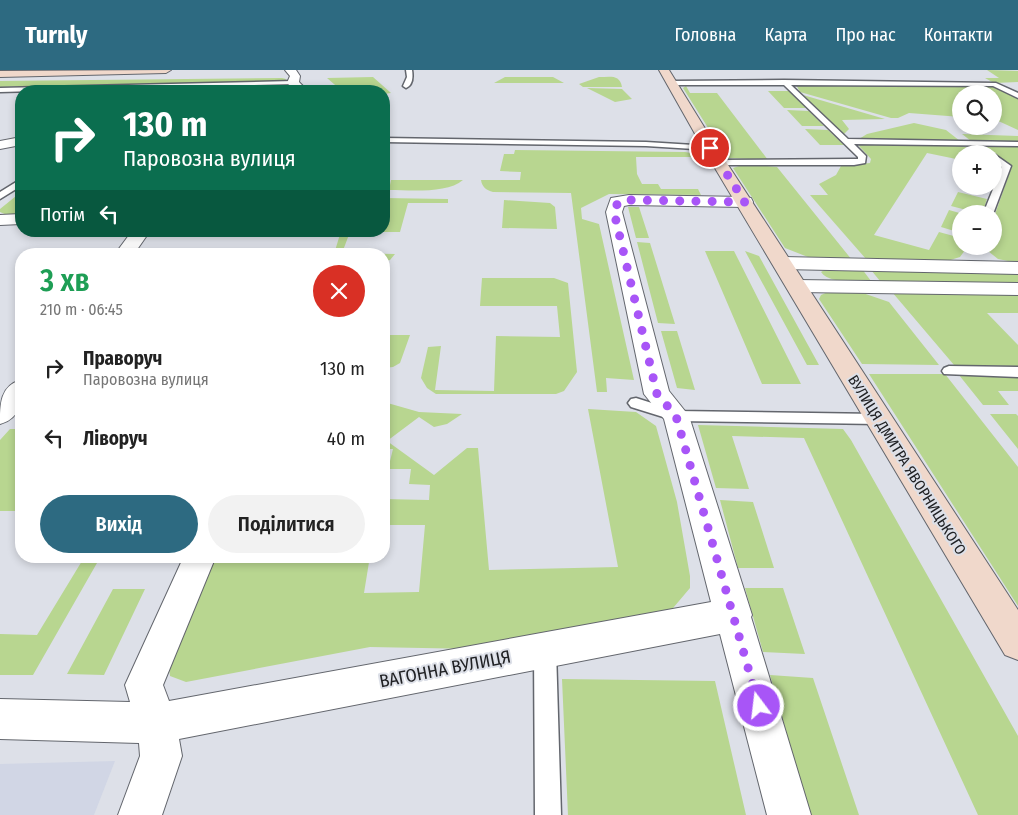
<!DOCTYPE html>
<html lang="uk">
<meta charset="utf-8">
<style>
body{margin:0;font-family:"Fira Sans Condensed",sans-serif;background:#f2f2f2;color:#222;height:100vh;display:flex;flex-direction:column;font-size:19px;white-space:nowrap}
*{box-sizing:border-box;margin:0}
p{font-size:16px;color:#767676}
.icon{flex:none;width:28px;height:28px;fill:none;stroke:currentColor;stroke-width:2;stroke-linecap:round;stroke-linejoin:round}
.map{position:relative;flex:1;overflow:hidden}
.details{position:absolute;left:15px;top:178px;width:375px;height:315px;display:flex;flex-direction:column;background:#fff;border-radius:20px;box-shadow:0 2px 8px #0003}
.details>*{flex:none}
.hud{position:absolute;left:15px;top:15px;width:375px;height:152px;border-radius:20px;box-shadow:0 2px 8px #0003;background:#0b6e4f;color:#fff;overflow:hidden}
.fabs{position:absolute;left:952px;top:15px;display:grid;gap:10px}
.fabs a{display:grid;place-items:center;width:50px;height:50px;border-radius:50%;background:#fff;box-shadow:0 2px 8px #0003;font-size:25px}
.pin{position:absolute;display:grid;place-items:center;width:42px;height:42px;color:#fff;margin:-21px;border:2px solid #fff;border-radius:50%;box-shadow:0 1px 5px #0007}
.me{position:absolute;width:55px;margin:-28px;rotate:345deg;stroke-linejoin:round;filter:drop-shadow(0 0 4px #0008)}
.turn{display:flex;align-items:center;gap:18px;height:105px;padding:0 25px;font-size:22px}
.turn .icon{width:65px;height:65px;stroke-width:2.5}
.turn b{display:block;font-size:35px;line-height:42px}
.then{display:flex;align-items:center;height:48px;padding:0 25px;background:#0003;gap:10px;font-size:19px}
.round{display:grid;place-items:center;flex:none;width:52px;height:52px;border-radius:26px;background:#f2f2f2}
.summary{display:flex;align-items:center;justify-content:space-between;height:85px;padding:0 25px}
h1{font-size:30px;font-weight:600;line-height:38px;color:#1e9e55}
.primary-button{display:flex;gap:10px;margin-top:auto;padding:10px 25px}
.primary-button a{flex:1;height:58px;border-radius:30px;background:#2d6a81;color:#fff;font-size:20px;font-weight:600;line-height:58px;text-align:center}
.primary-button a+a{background:#f2f2f2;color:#222}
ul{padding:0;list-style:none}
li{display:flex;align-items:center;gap:15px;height:70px;padding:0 25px}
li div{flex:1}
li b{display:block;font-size:19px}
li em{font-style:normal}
header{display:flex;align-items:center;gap:30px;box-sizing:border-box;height:70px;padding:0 25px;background:#2d6a81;color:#fff}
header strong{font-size:24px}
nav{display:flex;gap:28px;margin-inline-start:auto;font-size:18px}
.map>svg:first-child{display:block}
.built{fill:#d1d6e5}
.green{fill:#b8d690}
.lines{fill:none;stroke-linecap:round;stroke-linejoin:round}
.lane-casing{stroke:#63666d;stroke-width:3}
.street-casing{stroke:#63666d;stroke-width:2}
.secondary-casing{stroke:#63666d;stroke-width:2}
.lane{fill:#fff;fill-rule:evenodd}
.street{fill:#fff;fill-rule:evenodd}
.secondary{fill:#f0d8cb;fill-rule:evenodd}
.route{stroke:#a855f7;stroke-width:9;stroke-dasharray:0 16.2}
.labels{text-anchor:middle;stroke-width:4;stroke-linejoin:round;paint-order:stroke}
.street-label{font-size:15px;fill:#212225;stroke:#dde0e8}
.near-street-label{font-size:18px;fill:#212225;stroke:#dde0e8}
</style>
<header>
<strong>Turnly</strong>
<nav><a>Головна</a><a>Карта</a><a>Про нас</a><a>Контакти</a></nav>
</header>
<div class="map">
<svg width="1018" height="745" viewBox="0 0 1018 745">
<rect width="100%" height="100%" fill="#dde0e8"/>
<path class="built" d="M 115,691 L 94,745 L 0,745 L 0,694 Z"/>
<path class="green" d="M 987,0 L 1018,1 L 1018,12 L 994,13 L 985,8 L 999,8 Z
M 373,7 L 391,23 L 384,24 L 384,21 L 342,21 L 327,8 Z
M 505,7 L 553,7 L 564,13 L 494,13 Z
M 599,7 C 610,7 620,4 622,17 L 583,17 L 579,14 Z
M 282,8 L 286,9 L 285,11 L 0,17 L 0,11 Z
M 795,13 L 993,16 L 1018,28 L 1018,60 L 994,49 L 994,24 L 961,24 L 961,47 L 909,43 L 898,48 L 891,48 L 800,22 Z
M 272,16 L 278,21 L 98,21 L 99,20 Z
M 686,16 L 690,23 L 717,23 L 768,90 L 727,88 L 683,18 Z
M 587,18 L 622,19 L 632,29 L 615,32 Z
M 768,21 L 789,21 L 806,38 L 784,38 Z
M 803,25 L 885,49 L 842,50 L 849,59 L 844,64 Z
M 787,40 L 809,41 L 824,56 L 802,56 Z
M 914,53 L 946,60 L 960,71 L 859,69 L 867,64 Z
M 805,59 L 828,60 L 844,75 L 820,75 Z
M 962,64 L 1018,66 L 1018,72 L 971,71 Z
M 860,74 L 951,74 L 960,75 L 982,84 L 961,84 L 961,90 L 927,83 L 874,165 L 929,180 L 939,162 L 961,168 L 961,176 L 968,176 L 960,187 L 944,192 L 866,189 L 810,125 L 828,125 L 819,114 L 836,105 L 841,96 L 870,93 L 871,89 L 859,76 Z
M 985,75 L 1018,75 L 1018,193 L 998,189 L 983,177 L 994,176 L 994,147 L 1012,96 L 986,80 Z
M 515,80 L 685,82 L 691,83 L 694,87 L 636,87 L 637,104 L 642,114 L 658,114 L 661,119 L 698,119 L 701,125 L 609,124 L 581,138 L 582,149 L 599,154 L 634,310 L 606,308 L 607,322 L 597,322 L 571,123 L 493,122 C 486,120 482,117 481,110 L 520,110 L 521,102 L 500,101 L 504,84 L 514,84 Z
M 745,94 L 777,97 L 852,190 L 813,189 L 785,178 L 733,98 Z
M 391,110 L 463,110 C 447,124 409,120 389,120 Z
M 21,122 L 21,145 L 7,145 L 0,142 L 0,139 Z
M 958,122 L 987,129 L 982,144 L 951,136 Z
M 384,128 L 448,129 L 448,133 L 408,133 L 400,162 L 350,162 L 342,183 L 395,184 L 390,190 L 384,192 L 384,184 L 334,184 L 341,161 L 384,161 Z
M 504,130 L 550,133 L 555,137 L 557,159 L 502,158 Z
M 628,137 L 639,137 L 649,168 L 636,168 Z
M 949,140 L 963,144 L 961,163 L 941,157 Z
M 637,172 L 650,173 L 675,254 L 658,253 Z
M 705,181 L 734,181 L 801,314 L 762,314 Z
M 745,181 L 759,186 L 819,295 L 807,295 Z
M 826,199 L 862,199 L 871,211 C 857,210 830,215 821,202 Z
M 871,200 L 1018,203 L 1018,214 L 880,211 Z
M 482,208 L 554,208 L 568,213 L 577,302 L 564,321 L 556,324 L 436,324 L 427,318 L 421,308 L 428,277 L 441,276 L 435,320 L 494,321 L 496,266 L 560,267 L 557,236 L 480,236 Z
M 830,221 L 857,221 L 889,232 L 939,295 L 862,294 L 819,229 L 821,225 Z
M 892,222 L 1018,225 L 1018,243 L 987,243 L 1018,275 L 1018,296 L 954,295 Z
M 661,261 L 677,261 L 695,320 L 677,318 Z
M 384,265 L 410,265 L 400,293 L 393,297 L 384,298 Z
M 869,304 L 945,304 L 1018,397 L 1018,536 Z
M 959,305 L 1018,306 L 1018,321 L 998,321 L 1009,335 L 983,335 Z
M 384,332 L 419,342 L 462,344 L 447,354 L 434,357 L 419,347 L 387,371 L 434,405 L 467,378 L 478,378 L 489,500 L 618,497 L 588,339 L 636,342 L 656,356 L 677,432 L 690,506 L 690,518 L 668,544 L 475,579 L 370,577 L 186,612 L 170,606 L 168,589 L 212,486 L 370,486 L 364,523 L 419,522 L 425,455 L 384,455 L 384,429 L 429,430 L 430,415 L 409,414 L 411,399 L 388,399 L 393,379 L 384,379 Z
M 990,344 L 1016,344 L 1018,346 L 1018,379 Z
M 698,355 L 843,359 L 851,370 L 1018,666 L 1018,745 L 978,745 L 804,368 L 732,366 L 749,419 L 716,418 Z
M 10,359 L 21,359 L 21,441 L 0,441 L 0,370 Z
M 720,430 L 753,432 L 774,498 L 738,498 Z
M 85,486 L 101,486 L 33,605 L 0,605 L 0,564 L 37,565 Z
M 745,518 L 783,518 L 805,584 L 763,582 Z
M 113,519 L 145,519 L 104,605 L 67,604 Z
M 770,605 L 813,608 L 859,745 L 810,745 Z
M 562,609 L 715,611 L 746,745 L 568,745 Z"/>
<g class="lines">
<defs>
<path id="lane" d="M 406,0 L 412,0 C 413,6 413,15 406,18 L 403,16 L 407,7 Z
M 784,10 L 996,13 L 1018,23 L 1018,28 L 993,16 L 791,15 L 848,69 L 1018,72 L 1018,76 L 854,74 L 866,86 L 865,93 L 854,95 L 719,95 L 716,94 L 716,90 L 854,89 L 858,89 L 858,87 L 784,15 L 673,15 L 670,13 L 673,11 Z
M 293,11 L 295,12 L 295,14 L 0,22 L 0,18 Z
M 384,68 L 646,72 L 710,76 L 714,78 L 710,80 L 646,76 L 384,72 Z
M 994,84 L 1011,96 L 993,144 L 983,144 L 1002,97 L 994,91 Z
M 21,109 L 21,116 L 0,129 L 0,122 Z
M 970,176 L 980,176 L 980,177 L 975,180 L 971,179 Z
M 949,296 L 1018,297 L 1018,307 L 944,304 L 942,301 L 944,298 Z
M 636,328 L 677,341 L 878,344 L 884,345 L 886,349 L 884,353 L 878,354 L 676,351 L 631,337 L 628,333 L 631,329 Z
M 545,569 L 553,572 L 556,580 L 561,745 L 535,745 L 534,580 L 537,572 Z"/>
<path id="street" d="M 285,0 L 296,0 L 300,6 L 299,12 L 308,21 L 296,21 L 287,13 L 290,6 Z
M 21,67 L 21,75 L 0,79 L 0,71 Z
M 629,125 L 745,127 L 751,128 L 753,132 L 751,136 L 745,137 L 629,135 L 624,136 L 622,142 L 669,321 L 689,346 L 752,545 L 751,547 L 811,745 L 767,745 L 720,564 L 179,669 L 182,686 L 162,745 L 118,745 L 140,686 L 139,673 L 0,669 L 0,629 L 130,632 L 125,615 L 184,486 L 216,486 L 163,615 L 169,631 L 711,532 L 664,349 L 644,324 L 606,142 L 611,128 Z
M 21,144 L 21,154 L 0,155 L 0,145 Z
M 132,161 L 150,161 L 134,184 L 115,184 Z
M 783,187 L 1018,192 L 1018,204 L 783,199 L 776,197 L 773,193 L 776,189 Z
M 797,210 L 1018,213 L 1018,225 L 797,222 L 790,220 L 787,216 L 790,212 Z
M 21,310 C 22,329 22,348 0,354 C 0,334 0,316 21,310 Z"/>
<path id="secondary" d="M 171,0 L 166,3 L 0,7 L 0,1 Z
M 659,0 L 669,0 L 717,78 L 1018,540 L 1018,590 L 1005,585 L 703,78 Z"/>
</defs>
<use href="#lane" class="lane-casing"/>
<use href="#street" class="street-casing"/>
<use href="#secondary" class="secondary-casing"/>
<use href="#lane" class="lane"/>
<use href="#street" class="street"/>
<use href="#secondary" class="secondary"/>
</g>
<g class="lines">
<path class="route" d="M 710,78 L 745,132 L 629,130 L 618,132 L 614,142 L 657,324 L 676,346 L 759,636"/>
</g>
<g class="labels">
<g class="street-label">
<text transform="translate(907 395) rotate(58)" y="5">ВУЛИЦЯ ДМИТРА ЯВОРНИЦЬКОГО</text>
</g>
<g class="near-street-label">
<text transform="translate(445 599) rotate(-11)" y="6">ВАГОННА ВУЛИЦЯ</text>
</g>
</g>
</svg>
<div class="fabs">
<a><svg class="icon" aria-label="search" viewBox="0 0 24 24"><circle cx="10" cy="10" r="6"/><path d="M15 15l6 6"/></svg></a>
<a>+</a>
<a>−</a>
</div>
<div class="pin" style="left:710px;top:78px;background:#d93025"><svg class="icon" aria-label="arrive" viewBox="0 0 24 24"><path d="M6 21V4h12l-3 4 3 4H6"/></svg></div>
<svg class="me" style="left:759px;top:636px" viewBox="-20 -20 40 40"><circle r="17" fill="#a855f7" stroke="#fff" stroke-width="3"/><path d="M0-11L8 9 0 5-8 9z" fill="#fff"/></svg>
<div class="hud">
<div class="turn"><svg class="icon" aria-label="right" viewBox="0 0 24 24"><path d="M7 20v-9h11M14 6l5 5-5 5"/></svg><div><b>130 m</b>Паровозна вулиця</div></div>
<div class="then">Потім<svg class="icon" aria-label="left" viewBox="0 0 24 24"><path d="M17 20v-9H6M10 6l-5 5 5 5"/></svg></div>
</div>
<section class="details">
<div class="summary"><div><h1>3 хв</h1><p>210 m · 06:45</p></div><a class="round" style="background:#d93025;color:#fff"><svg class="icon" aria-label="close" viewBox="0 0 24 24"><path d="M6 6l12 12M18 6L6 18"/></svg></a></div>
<ul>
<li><svg class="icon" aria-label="right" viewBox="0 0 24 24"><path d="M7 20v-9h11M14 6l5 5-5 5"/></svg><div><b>Праворуч</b><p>Паровозна вулиця</p></div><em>130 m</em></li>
<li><svg class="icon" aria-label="left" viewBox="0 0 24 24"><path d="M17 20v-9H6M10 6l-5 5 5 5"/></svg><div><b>Ліворуч</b></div><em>40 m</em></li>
</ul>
<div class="primary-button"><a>Вихід</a><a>Поділитися</a></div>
</section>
</div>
